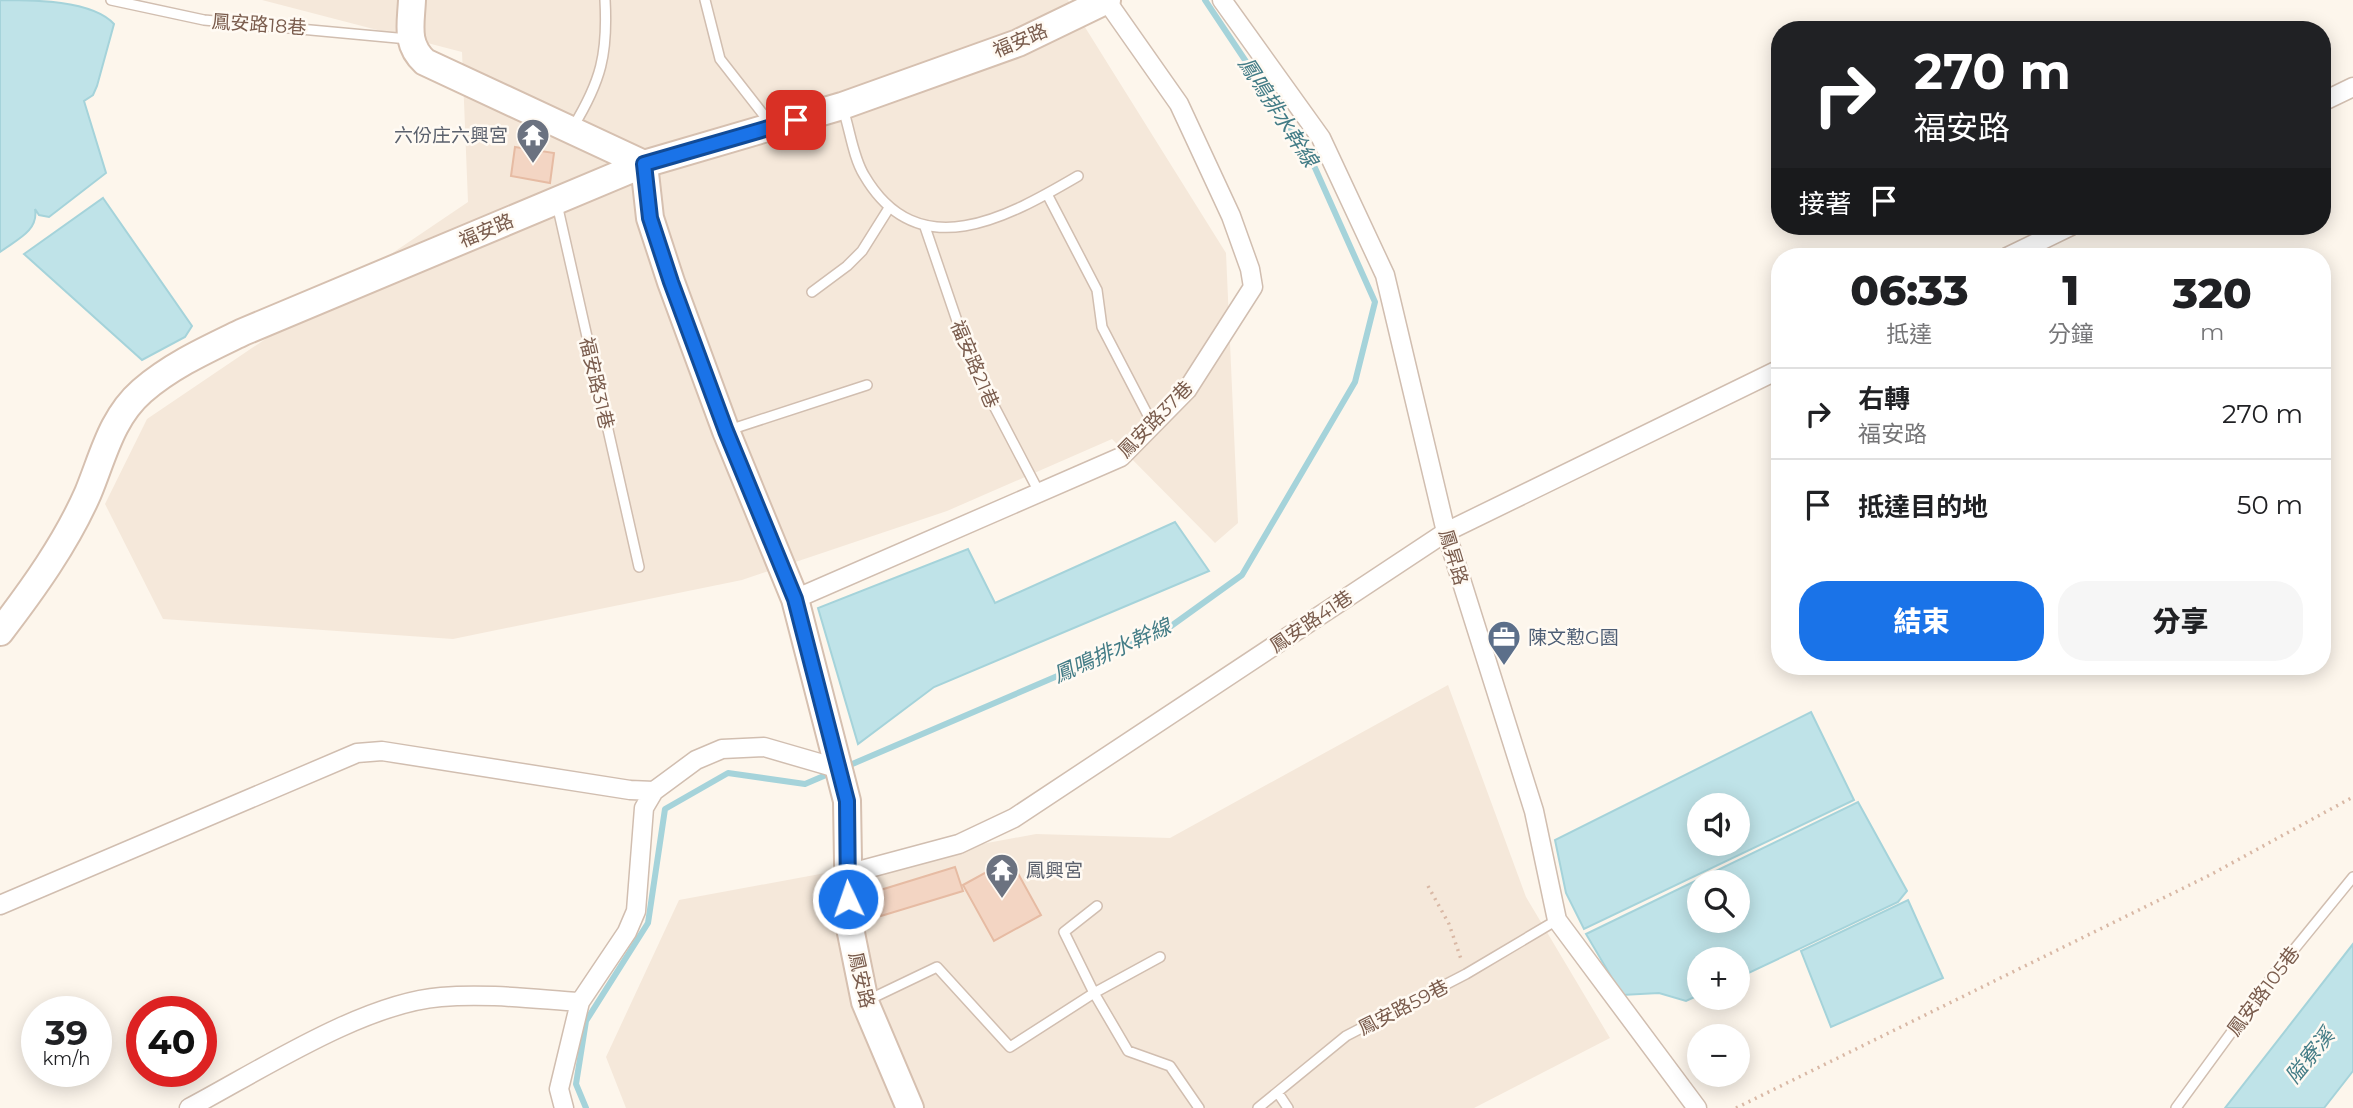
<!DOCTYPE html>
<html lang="zh-TW">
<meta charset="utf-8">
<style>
body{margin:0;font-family:Montserrat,"Noto Sans TC",sans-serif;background:#f6f6f6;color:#202124;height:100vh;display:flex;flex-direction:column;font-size:26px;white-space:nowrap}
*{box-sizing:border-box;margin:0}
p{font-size:23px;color:#757577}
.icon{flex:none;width:38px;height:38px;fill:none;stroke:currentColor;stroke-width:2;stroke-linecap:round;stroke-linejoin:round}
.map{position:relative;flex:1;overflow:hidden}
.side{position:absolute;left:1771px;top:248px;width:560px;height:427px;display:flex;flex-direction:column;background:#fff;border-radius:28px;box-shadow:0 4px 18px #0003}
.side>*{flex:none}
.guide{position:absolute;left:1771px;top:21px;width:560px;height:214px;border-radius:28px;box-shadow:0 4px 18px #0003;background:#202124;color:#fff;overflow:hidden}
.tools{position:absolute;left:1687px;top:793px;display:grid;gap:14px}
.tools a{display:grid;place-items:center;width:63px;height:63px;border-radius:50%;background:#fff;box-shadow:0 4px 18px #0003;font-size:35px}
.speed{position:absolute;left:21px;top:996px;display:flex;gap:14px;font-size:35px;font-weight:700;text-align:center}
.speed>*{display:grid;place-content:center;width:91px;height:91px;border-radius:50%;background:#fff;box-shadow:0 4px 18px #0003;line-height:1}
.speed small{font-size:18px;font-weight:400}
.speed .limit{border:10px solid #d22;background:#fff;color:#111}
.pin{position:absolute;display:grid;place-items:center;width:60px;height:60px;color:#fff;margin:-30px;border-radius:14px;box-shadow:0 4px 10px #0006}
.me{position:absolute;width:77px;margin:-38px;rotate:357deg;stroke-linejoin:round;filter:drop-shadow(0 0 5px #0008)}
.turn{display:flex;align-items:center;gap:24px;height:147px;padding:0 28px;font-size:32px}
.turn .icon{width:91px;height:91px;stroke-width:2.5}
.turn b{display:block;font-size:49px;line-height:60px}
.then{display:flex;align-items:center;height:66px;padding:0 28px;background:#0003;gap:14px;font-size:26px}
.eta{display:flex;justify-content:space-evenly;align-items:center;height:119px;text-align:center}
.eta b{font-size:42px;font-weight:800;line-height:49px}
.button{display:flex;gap:14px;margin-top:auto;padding:14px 28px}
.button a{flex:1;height:80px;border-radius:28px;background:#1a73e8;color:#fff;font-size:28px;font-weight:800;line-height:80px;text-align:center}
.button a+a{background:#f6f6f6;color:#202124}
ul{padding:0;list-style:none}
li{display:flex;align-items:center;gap:21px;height:91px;padding:0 28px;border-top:2px solid #e0e0e0}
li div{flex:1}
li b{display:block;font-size:26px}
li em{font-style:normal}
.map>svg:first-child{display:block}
.residential{fill:#f5e8da}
.water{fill:#bfe3e8;stroke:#a5d3da;stroke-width:2;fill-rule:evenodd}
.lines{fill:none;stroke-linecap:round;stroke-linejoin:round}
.stream{stroke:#a5d3da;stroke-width:6}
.building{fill:#f3d5c3;stroke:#e6bba3;stroke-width:2}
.lane-casing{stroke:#d1beb0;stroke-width:12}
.street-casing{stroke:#d1beb0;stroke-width:21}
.secondary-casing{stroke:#d6c0b0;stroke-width:30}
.path{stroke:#d9b8a5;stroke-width:3.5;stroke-dasharray:2 5;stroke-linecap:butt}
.lane{stroke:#fff;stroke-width:9}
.street{stroke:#fff;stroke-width:18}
.secondary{stroke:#fff;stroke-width:26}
.route-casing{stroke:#114b97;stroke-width:18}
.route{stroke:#1a73e8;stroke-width:12}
.labels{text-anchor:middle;stroke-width:5;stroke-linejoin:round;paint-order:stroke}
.street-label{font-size:19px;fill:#7a5c4d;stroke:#fffaf3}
.worship-label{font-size:19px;fill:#5b616d;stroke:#fffaf3;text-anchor:end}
.service-label{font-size:19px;fill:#4e5e75;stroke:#fffaf3;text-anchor:start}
.water-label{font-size:21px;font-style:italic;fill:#437c86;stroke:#fffaf3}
</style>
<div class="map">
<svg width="2353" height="1108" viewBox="0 0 2353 1108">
<rect width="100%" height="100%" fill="#fdf6ec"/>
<path class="residential" d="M 262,0 L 1068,0 L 1226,253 L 1238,523 L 1215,543 L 1112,439 L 947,511 L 742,580 L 453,639 L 163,619 L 105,504 L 147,419 L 468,202 L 462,52 Z
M 1448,685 L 1526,897 L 1610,1038 L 1474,1108 L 626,1108 L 606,1057 L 679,900 L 1036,834 L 1170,838 Z"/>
<path class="water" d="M 0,0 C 33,0 92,0 114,24 L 97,86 L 93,95 L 84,101 L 106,173 L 49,217 L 39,215 L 35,209 C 39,231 16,240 0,252 Z
M 103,198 L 192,326 L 185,337 L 142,360 L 24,254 Z
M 1175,522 L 1209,571 L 934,687 L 858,744 L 818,608 L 968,549 L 995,603 Z
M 1811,712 L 1854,800 L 1584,929 L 1566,893 L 1555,840 ZM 1738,805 L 1738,844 L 1699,844 L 1699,805 Z
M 1858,802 L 1907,891 L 1898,902 L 1738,978 L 1738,959 L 1699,959 L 1699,995 L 1686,1001 L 1659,993 L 1622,995 L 1586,934 ZM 1699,882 L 1738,882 L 1738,920 L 1699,920 Z
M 1908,900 L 1943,978 L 1831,1027 L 1801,951 Z
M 2353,944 L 2353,1071 L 2324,1108 L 2225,1108 Z"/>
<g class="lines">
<path class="stream" d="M 843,768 L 1167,629 L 1242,575 L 1355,382 L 1375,302 L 1311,159 L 1205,0
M 586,1108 L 576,1084 L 586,1021 L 648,923 L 665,809 L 728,773 L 805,784 L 833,772"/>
</g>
<path class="building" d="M 515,147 L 554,153 L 550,183 L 511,176 Z
M 1010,859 L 1041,915 L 994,941 L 963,885 Z
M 955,867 L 963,891 L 881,916 L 874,892 Z"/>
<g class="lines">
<defs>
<path id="lane" d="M 111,0 L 204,20 L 408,39
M 705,0 L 720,59 L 770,123
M 843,109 C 850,130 853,157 864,175 C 918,268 1008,217 1078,176
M 573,127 C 601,81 608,54 605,0
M 1047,194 L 1097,290 L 1102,327 L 1153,425
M 557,204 L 639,567
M 925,227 L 971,362 L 1040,494
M 812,292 L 847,266 L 862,251 L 889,208
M 729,430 L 867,385
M 1097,906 L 1064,932 L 1094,993 L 1128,1051 L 1170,1066 L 1199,1108
M 866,1001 L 937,967 L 1010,1047 L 1094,993 L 1160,957
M 1278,1093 L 1288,1108
M 1258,1108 L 1346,1036 L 1466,974 L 1557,920
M 2176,1108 L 2274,974 L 2353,877"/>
<path id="street" d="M 1222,0 L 1321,138 L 1385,275 L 1446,532 L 1534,811 L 1557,920 L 1697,1108
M 2322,102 L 2353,87
M 2007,257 L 2071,226
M 795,599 L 1121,457 L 1187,390 L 1253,287 L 1250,269 L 1231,216 L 1179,104 L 1106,0
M 847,874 L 959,844 L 1014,818 L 1446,532 L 1780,369
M 0,905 L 357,753 L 382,751 L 630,790 L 654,791
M 189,1108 C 259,1071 363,1003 441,997 C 487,993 534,999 580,1002
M 564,1108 L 559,1089 L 580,1002 L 627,932 L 636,911 L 644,808 L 654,791 L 696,760 L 722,749 L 764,747 L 840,769"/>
<path id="secondary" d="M 412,0 C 411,24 405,44 425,62 L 644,164 L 650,218 L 671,282 L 726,431 L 795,599 L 847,801 L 849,923 L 865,1002 L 910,1108
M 0,632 C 33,589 66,543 88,493 C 103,457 111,418 142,391 C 172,365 208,349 243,332 L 644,164 L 842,106 L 1018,43 L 1107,0"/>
</defs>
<use href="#lane" class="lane-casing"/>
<use href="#street" class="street-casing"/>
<use href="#secondary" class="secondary-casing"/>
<path class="path" d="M 1428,886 L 1449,924 L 1462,962
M 1736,1108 L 2210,875 L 2353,797"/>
<use href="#lane" class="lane"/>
<use href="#street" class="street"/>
<use href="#secondary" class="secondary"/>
</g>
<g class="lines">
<defs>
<path id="route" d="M 796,120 L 644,164 L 650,218 L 671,282 L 726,431 L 795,599 L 847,801 L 848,899"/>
</defs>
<use href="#route" class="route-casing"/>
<use href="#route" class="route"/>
</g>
<defs>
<symbol id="temple-pin" viewBox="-11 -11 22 30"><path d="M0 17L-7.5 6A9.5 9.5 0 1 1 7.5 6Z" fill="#6b7280" stroke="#fffaf3"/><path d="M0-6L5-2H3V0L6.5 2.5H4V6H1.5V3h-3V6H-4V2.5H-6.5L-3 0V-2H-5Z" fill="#fff"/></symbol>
<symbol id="office-pin" viewBox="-11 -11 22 30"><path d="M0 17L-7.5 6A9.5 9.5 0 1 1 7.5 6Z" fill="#5c6f8a" stroke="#fffaf3"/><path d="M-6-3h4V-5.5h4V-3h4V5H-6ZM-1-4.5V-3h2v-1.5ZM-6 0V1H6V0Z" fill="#fff"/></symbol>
</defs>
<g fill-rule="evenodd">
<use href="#temple-pin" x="514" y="116" width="38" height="52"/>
<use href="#office-pin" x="1485" y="618" width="38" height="52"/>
<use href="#temple-pin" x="983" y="851" width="38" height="52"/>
</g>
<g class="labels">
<g class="street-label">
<text transform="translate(259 24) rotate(4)" y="7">鳳安路18巷</text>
<text transform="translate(1020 40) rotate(-23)" y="7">福安路</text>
<text transform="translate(486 230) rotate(-23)" y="7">福安路</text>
<text transform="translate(975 364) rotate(67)" y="7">福安路21巷</text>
<text transform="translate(597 383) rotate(77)" y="7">福安路31巷</text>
<text transform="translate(1155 419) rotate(-46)" y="7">鳳安路37巷</text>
<text transform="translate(1454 557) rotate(73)" y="7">鳳昇路</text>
<text transform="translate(1311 621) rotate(-34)" y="7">鳳安路41巷</text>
<text transform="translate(862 980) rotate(77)" y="7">鳳安路</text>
<text transform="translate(2263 991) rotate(-53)" y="7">鳳安路105巷</text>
<text transform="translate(1403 1007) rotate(-27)" y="7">鳳安路59巷</text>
</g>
<g class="worship-label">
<text x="508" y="142">六份庄六興宮</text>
<text x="1026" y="877" text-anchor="start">鳳興宮</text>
</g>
<g class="service-label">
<text x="1528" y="644">陳文懃G園</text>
</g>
<g class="water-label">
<text transform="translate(1278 112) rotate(57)" y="7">鳳鳴排水幹線</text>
<text transform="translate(1112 651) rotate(-24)" y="7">鳳鳴排水幹線</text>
<text transform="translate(2310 1056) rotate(-51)" y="7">隘寮溪</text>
</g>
</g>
</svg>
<div class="tools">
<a><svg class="icon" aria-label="sound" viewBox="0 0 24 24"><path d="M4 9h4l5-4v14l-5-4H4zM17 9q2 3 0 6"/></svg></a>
<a><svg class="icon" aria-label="search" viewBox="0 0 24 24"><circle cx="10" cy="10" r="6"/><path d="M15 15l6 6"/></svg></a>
<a>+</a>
<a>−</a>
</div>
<div class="speed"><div>39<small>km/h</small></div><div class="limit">40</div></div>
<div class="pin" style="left:796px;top:120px;background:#d93025"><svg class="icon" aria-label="arrive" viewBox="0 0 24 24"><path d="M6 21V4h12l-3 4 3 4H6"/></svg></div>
<svg class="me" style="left:848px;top:899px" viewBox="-20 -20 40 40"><circle r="17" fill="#1a73e8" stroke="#fff" stroke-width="3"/><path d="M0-11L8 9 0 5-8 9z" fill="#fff"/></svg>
<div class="guide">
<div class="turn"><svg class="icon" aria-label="right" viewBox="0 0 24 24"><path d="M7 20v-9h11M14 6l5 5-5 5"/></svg><div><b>270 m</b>福安路</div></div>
<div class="then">接著<svg class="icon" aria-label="arrive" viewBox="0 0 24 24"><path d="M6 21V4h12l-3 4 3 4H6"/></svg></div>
</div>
<section class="side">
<div class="eta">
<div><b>06:33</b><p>抵達</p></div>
<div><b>1</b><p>分鐘</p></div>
<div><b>320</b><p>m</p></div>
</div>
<ul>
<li><svg class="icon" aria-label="right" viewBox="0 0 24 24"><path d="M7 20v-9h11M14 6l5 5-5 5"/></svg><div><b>右轉</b><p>福安路</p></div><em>270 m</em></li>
<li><svg class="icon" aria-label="arrive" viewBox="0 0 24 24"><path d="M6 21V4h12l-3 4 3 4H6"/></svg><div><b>抵達目的地</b></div><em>50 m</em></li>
</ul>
<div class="button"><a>結束</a><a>分享</a></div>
</section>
</div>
